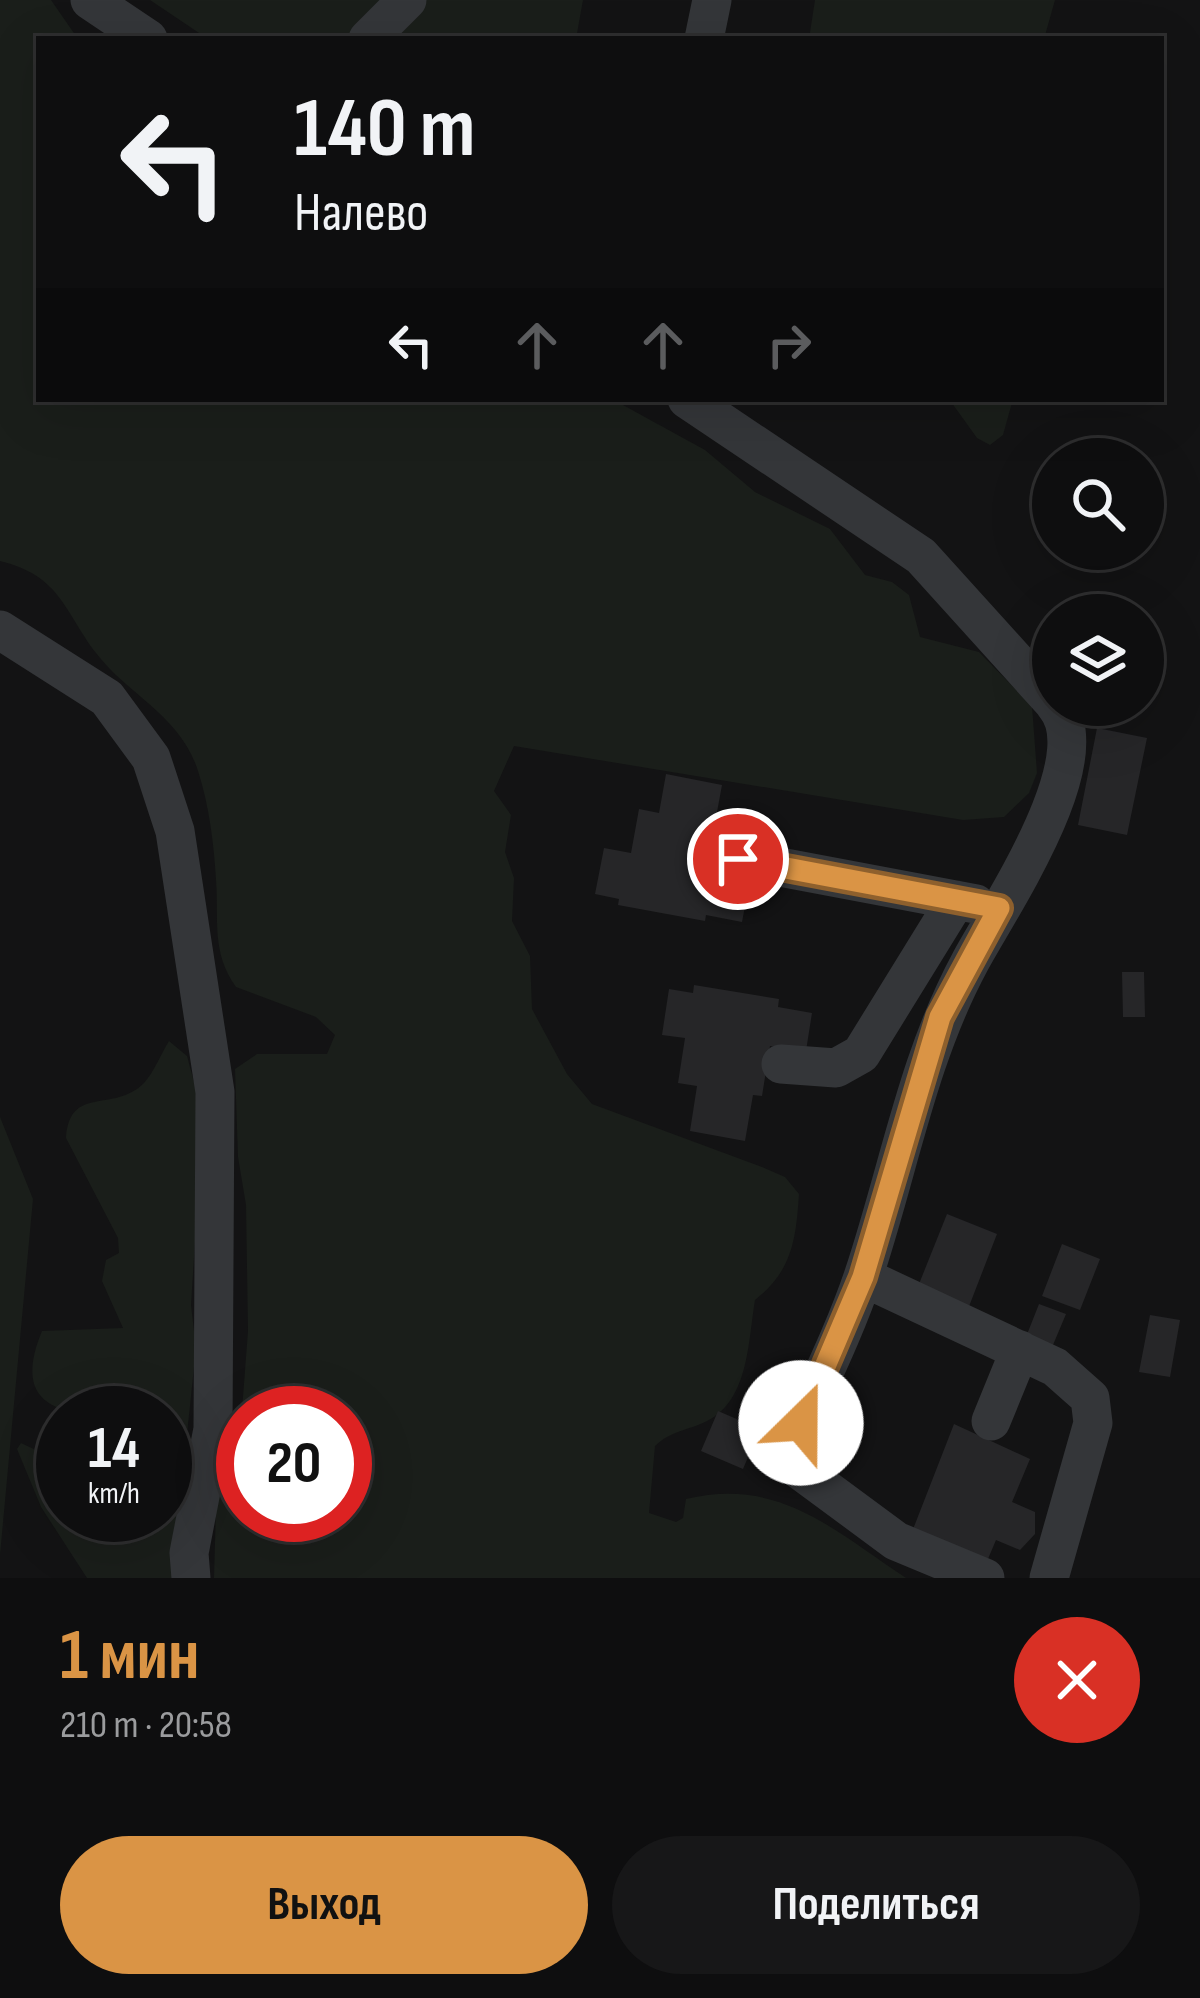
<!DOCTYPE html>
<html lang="ru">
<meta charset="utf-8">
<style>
body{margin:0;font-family:"Sofia Sans Condensed",sans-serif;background:#171718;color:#f1f3f6;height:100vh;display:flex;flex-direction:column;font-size:45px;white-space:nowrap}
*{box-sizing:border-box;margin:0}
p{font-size:39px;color:#9b9c9e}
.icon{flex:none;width:66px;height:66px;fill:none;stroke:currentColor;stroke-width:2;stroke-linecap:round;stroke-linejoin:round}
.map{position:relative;height:1578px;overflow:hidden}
.side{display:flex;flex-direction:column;background:#0e0e0f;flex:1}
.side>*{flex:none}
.top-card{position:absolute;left:36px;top:36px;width:1128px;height:366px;border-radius:0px;box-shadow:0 12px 48px #0002,0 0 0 3px #2e2e2f;background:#0e0e0f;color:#f1f3f6;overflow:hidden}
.tools{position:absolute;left:1032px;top:438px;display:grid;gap:24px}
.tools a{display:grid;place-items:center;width:132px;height:132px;border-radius:50%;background:#0e0e0f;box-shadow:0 12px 48px #0002,0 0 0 3px #2e2e2f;font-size:60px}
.speed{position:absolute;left:36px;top:1386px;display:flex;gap:24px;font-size:60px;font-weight:700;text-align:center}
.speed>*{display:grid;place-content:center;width:156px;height:156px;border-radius:50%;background:#0e0e0f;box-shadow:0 12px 48px #0002,0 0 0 3px #2e2e2f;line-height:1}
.speed small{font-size:30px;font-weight:400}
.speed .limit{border:18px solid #d22;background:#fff;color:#111}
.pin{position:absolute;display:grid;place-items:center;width:102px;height:102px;color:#fff;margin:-51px;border:6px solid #fff;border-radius:50%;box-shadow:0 3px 12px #0007}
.me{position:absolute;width:132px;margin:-66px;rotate:23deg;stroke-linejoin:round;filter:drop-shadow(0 0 9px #0008)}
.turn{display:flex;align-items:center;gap:42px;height:252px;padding:0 60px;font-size:54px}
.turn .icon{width:156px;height:156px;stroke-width:2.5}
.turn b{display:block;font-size:84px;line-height:102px}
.lanes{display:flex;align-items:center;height:114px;padding:0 60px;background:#0003;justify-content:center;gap:60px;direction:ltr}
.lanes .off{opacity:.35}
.round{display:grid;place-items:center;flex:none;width:126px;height:126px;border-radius:63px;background:#171718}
.overview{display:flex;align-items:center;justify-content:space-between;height:204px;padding:0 60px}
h1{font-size:72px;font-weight:700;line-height:90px;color:#da9445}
.action{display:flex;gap:24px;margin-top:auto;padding:24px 60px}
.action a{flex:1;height:138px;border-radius:72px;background:#da9445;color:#111;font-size:48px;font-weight:700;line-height:138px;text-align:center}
.action a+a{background:#171718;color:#f1f3f6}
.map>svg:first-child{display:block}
.green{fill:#1a1e1a;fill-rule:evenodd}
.building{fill:#262628}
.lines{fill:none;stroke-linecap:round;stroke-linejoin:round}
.minor{stroke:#343639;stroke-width:39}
.route-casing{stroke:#8e602d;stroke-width:30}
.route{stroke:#da9445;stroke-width:21}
</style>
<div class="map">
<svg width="1200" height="1578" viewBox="0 0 1200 1578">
<rect width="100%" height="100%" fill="#131314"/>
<path class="green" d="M 0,0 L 51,0 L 78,39 L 39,39 L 39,399 L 612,399 L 705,450 L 755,492 L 830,529 L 865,575 L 892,582 L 909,595 L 920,637 L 979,652 L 1032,706 L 1037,773 L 1029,793 L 1004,817 L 963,820 L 514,746 L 494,791 L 511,815 L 505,852 L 514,878 L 512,921 L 530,956 L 532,1009 L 567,1074 L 592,1104 L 762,1167 L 785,1177 L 799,1194 C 796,1240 792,1271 755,1300 C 748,1342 749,1400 707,1421 C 687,1431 672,1430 655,1446 L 649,1513 L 676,1522 L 683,1518 L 686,1499 C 779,1477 832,1529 906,1578 L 214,1578 L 216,1507 L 242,1410 L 248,1331 L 246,1205 L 238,1157 L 235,1069 L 257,1054 L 327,1054 L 335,1035 L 316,1017 L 236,987 C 211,952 219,920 216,880 C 214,844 209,805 198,771 C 181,716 128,695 96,653 C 64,611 61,576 0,561 ZM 243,1413 L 345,1413 L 345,1515 L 243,1515 Z
M 150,0 L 583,0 L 576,39 L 208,39 Z
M 815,0 L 1055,0 L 1044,39 L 809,39 Z
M 949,399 L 1013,399 L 1003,435 L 990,445 L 977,438 Z
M 169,1041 L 187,1056 L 203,1116 L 191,1305 L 196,1348 L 172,1578 L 87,1578 L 41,1507 L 17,1449 L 21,1443 L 63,1463 L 63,1515 L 165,1515 L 165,1413 C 105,1413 0,1432 42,1331 L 123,1328 L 102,1281 L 106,1260 L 119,1253 L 118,1238 L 66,1138 C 70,1084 113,1114 144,1083 C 154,1072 161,1054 169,1041 Z
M 0,1117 L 33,1199 L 0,1555 Z"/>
<path class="building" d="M 1097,728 L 1147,738 L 1127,835 L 1078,825 Z
M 666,774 L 722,785 L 715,823 L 723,825 L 712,879 L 749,885 L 742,922 L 706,915 L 705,921 L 618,905 L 619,899 L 595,894 L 604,848 L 631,853 L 639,809 L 659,813 Z
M 1122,972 L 1144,972 L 1145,1017 L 1123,1017 Z
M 694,985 L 779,999 L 778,1007 L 812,1013 L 806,1051 L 770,1046 L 762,1096 L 753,1095 L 745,1141 L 690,1131 L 697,1086 L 678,1083 L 685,1038 L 662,1035 L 669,989 L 693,993 Z
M 947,1214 L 997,1234 L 968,1309 L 917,1289 Z
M 1062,1244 L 1100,1259 L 1080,1310 L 1042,1296 Z
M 1039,1304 L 1066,1314 L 1050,1352 L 1024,1342 Z
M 1150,1315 L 1180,1320 L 1170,1377 L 1139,1372 Z
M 718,1411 L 760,1429 L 743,1469 L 701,1451 Z
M 954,1424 L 1030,1459 L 1012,1502 L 1035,1512 L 1035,1534 L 1020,1550 L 996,1540 L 985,1566 L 910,1537 Z"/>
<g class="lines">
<path class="minor" d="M 90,0 L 148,39
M 368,39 L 407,0
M 704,39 L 712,0
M 687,399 L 921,556 L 1053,702
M 0,630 L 107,698 L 151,758 L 175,831 L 215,1092 L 213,1429 L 189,1553 L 191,1578
M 738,859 L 976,904
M 781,1064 L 836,1068 L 861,1054 L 956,900
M 863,1277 L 1055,1367 L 1090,1398 L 1093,1423 L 1049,1578
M 991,1421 L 1020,1350
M 985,1578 L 896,1541 L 785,1459 C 811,1398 843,1337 864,1274 C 899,1169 917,1060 970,962 C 997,911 1102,758 1055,705"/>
</g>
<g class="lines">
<defs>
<path id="route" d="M 738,859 L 999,908 L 940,1017 L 863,1277 L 801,1423"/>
</defs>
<use href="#route" class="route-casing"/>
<use href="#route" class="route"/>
</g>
</svg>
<div class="tools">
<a><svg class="icon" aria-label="search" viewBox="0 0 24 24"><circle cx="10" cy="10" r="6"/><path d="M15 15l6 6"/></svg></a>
<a><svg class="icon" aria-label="layers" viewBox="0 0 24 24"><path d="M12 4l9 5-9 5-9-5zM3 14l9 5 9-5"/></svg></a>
</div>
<div class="speed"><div>14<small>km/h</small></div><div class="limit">20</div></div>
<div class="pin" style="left:738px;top:859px;background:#d93025"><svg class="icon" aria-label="arrive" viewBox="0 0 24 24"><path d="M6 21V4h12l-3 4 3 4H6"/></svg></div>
<svg class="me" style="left:801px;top:1423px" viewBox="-20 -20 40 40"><circle r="19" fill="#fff"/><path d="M0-13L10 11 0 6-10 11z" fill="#da9445"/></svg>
<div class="top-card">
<div class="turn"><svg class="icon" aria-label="left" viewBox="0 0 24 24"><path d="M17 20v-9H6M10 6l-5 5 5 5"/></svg><div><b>140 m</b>Налево</div></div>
<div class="lanes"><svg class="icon" aria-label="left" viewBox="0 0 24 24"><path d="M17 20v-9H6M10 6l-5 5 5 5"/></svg><svg class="icon off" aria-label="ahead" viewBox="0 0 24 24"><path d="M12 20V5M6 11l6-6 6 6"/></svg><svg class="icon off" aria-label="ahead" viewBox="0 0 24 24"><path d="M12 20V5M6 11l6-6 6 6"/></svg><svg class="icon off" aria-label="right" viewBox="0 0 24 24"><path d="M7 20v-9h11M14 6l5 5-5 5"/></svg></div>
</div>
</div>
<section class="side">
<div class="overview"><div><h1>1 мин</h1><p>210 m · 20:58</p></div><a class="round" style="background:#d93025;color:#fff"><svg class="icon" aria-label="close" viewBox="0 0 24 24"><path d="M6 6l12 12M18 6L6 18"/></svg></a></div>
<div class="action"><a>Выход</a><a>Поделиться</a></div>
</section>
